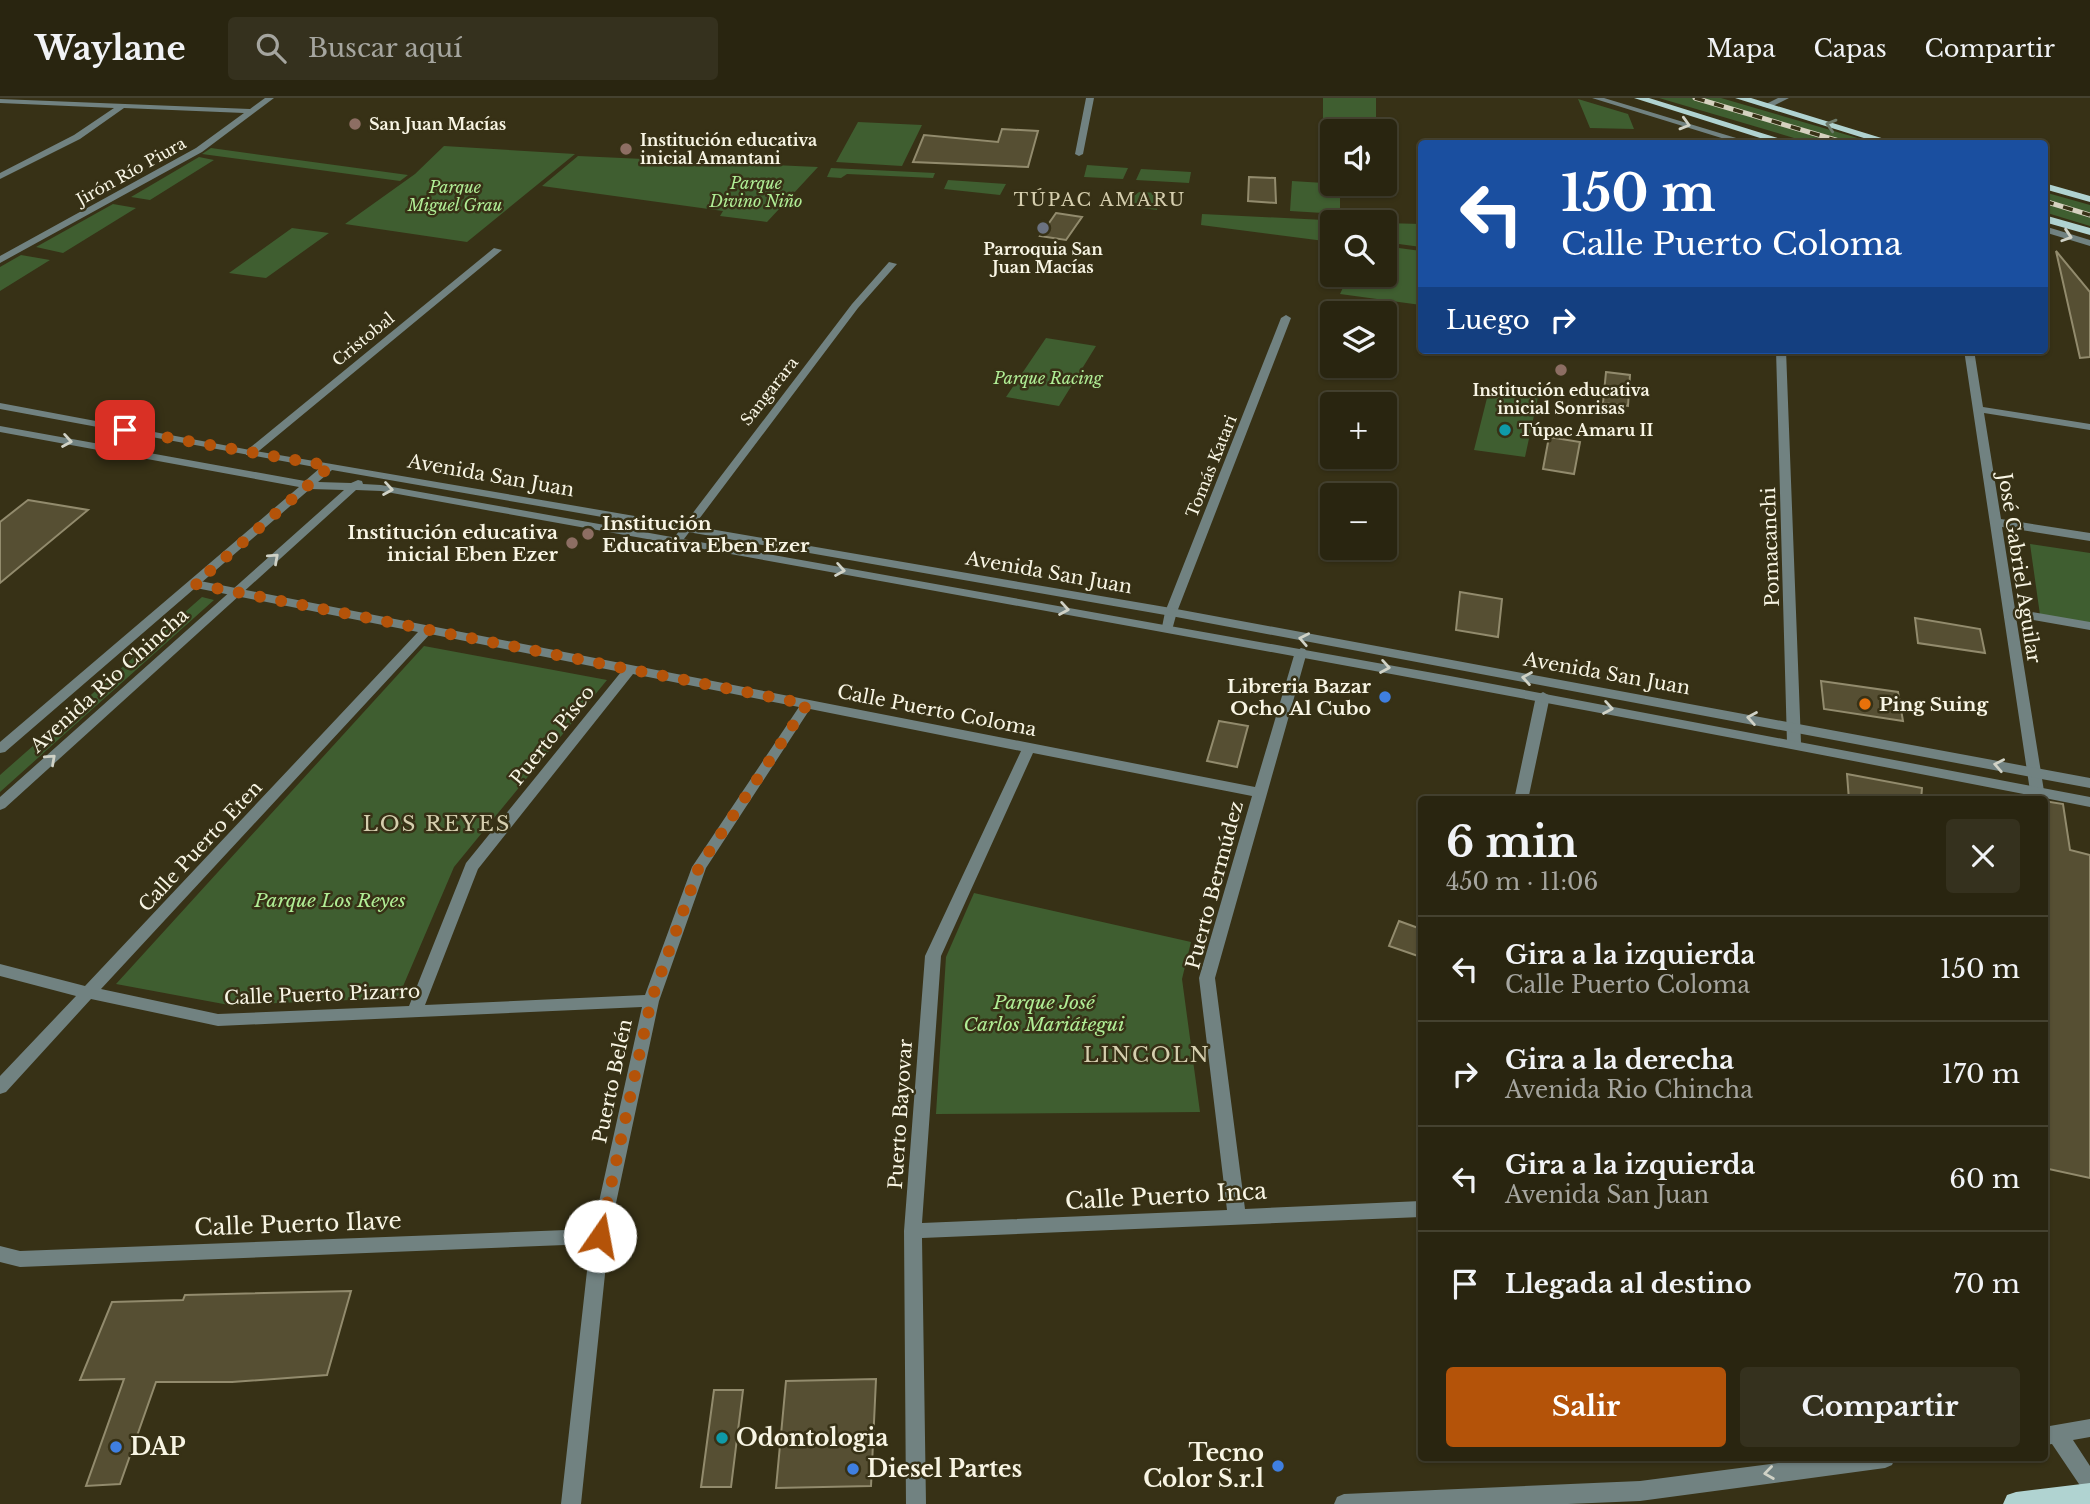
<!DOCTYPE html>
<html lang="es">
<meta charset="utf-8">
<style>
body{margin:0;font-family:"Libre Baskerville",serif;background:#35311e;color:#f1f3f6;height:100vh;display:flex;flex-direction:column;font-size:26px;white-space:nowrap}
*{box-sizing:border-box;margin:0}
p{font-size:23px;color:#a5a59f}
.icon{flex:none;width:38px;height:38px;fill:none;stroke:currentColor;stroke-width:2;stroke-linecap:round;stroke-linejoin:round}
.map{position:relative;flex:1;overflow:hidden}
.side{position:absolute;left:1418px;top:698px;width:630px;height:665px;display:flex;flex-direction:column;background:#292510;border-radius:7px;box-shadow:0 2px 5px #0004,0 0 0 2px #454230}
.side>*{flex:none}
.top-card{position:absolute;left:1418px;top:42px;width:630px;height:214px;border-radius:7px;box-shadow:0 2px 5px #0004,0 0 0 2px #454230;background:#1a4fa0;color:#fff;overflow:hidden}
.buttons{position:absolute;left:1320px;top:21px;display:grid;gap:14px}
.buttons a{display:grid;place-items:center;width:77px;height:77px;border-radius:7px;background:#292510;box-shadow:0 2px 5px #0004,0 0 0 2px #454230;font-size:35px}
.pin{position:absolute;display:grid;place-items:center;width:60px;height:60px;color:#fff;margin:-30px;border-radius:14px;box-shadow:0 4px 10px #0006}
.me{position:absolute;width:77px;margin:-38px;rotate:12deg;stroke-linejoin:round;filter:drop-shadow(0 0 5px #0008)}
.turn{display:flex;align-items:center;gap:24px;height:147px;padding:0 28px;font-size:32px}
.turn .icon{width:91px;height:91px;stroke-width:2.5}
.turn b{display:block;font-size:49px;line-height:60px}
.then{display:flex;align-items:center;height:66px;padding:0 28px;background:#0003;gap:14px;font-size:26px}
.round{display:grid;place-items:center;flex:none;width:74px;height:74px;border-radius:7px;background:#35311e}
.headline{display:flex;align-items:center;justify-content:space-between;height:119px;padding:0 28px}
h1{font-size:42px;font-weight:700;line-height:52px}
.primary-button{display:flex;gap:14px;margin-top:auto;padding:14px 28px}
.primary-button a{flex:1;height:80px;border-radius:7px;background:#b45309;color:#fff;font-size:28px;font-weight:700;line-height:80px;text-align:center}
.primary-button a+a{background:#35311e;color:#f1f3f6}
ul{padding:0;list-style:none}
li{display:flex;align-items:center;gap:21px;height:105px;padding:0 28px;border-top:2px solid #454230}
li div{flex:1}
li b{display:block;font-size:26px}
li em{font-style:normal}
header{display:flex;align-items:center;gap:42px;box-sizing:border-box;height:98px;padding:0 35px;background:#292510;border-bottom:2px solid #454230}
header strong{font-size:33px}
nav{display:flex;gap:38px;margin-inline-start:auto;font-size:24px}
.search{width:490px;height:63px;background:#35311e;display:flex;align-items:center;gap:18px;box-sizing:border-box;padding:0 24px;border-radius:7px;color:#a5a59f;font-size:26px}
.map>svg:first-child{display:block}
.green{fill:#3f5e30}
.building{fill:#564f33;stroke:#928b6d;stroke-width:2}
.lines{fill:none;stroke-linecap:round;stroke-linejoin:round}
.minor{fill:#718281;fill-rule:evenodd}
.tertiary{fill:#718281;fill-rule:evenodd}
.primary{fill:#b0d3d1;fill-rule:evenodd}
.rail-casing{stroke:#d5d1bf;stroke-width:5}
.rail{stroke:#373116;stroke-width:3.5;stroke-dasharray:10;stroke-linecap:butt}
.oneway{stroke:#d0d2c6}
.oneway2{stroke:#6d7a6a}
.route{stroke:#b45309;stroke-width:12;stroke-dasharray:0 21.6}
.education-dot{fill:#8d6e63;stroke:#373116;stroke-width:2.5}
.worship-dot{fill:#6b7280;stroke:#373116;stroke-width:2.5}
.culture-dot{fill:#0f9aa8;stroke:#373116;stroke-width:2.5}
.shop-dot{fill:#3f7fe0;stroke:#373116;stroke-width:2.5}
.food-dot{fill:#e8710a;stroke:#373116;stroke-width:2.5}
.labels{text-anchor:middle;stroke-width:5;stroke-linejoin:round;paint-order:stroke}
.far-poi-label{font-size:16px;font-weight:bold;fill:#f8f5e4;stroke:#373116;text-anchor:start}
.far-street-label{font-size:16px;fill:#f8f5e4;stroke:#373116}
.far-park-label{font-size:16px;font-style:italic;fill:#b0ed95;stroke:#373116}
.far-neighbourhood-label{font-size:18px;letter-spacing:2px;fill:#d5ceae;stroke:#373116}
.street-label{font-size:19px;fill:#f8f5e4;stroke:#373116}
.poi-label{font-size:19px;font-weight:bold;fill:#f8f5e4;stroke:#373116;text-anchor:start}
.park-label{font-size:19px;font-style:italic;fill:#b0ed95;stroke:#373116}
.neighbourhood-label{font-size:21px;letter-spacing:2px;fill:#d5ceae;stroke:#373116}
.near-street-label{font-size:23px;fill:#f8f5e4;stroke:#373116}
.near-poi-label{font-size:23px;font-weight:bold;fill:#f8f5e4;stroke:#373116;text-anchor:start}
</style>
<header>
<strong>Waylane</strong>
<div class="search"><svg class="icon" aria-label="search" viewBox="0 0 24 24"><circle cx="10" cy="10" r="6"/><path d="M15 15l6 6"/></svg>Buscar aquí</div>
<nav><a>Mapa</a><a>Capas</a><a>Compartir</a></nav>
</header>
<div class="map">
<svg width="2090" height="1406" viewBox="0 0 2090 1406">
<rect width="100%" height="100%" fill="#373116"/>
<path class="green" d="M 1323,0 L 1376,0 L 1376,29 L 1323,27 Z
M 1659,0 L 1721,0 L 1875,45 L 1811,45 Z
M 1578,1 L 1628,16 L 1634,31 L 1590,30 Z
M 858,24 L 922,27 L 902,68 L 836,64 Z
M 444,48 L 575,56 L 467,144 L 345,126 L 415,76 Z
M 211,50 L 408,77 L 400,83 L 202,56 Z
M 578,58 L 818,69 L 767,124 L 720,118 L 723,113 L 542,88 Z
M 199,59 L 214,62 L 150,102 L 131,99 Z
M 1087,67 L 1128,70 L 1123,81 L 1084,79 Z
M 831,70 L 935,75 L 933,80 L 847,76 L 841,80 L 827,79 Z
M 1141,71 L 1191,74 L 1189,85 L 1136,82 Z
M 948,82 L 1006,86 L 1000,97 L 944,91 Z
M 1292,83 L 1340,86 L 1340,116 L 1290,113 Z
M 1139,94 L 1160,95 L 1157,112 L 1133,109 L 1131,100 Z
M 2044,94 L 2090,107 L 2090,128 L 2044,114 Z
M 113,106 L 136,110 L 63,155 L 36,149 Z
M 1202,116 L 1364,124 L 1332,124 L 1332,144 L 1201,127 Z
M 1384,125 L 1421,126 L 1421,149 L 1384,144 Z
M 292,130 L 329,135 L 266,180 L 229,175 Z
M 1384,148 L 1421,153 L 1421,207 L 1340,196 L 1349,177 L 1384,177 Z
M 21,157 L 50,162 L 0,193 L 0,169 Z
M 1046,240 L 1096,248 L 1059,308 L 1006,299 Z
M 1489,292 L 1538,299 L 1525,359 L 1474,352 Z
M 2030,446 L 2090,455 L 2090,525 L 2040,517 Z
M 202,499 L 214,502 L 0,694 L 0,677 Z
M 424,548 L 607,582 L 454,769 L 398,900 L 229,907 L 116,886 Z
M 974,795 L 1191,844 L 1182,881 L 1200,1014 L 936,1016 L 946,859 Z"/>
<path class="building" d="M 1002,31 L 1038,33 L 1028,69 L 913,64 L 924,37 L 998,44 Z
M 1249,79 L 1275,80 L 1276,105 L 1248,103 Z
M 1056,115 L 1082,119 L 1066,142 L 1040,138 Z
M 2056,153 L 2090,194 L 2090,259 L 2080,260 Z
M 1606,274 L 1630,277 L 1628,308 L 1603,305 Z
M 1549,339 L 1580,344 L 1574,376 L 1543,371 Z
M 28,402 L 88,412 L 0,485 L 0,424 Z
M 1460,494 L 1502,501 L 1498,539 L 1456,532 Z
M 1915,520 L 1980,531 L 1985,555 L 1918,545 Z
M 1821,583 L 1898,594 L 1903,623 L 1824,611 Z
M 1219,623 L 1248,628 L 1237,669 L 1207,663 Z
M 1847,676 L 1922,690 L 1921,702 L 1849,702 Z
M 2044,703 L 2063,706 L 2070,752 L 2090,757 L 2090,1080 L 2044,1070 Z
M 1399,823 L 1421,831 L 1421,859 L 1389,848 Z
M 351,1193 L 327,1277 L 232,1284 L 156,1284 L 120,1386 L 86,1388 L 124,1281 L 80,1282 L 112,1204 L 183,1202 L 185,1197 Z
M 876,1281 L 871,1388 L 776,1390 L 786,1283 Z
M 714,1292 L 743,1292 L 731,1389 L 701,1389 Z"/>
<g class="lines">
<path class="minor" d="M 265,0 L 274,0 L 202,54 L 0,165 L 0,158 L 196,50 L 244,15 L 124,10 L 80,41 L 0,81 L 0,75 L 74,37 L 114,10 L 0,5 L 0,1 L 250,11 Z
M 1086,0 L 1094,0 L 1083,56 L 1079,58 L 1075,56 Z
M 1592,0 L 1604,0 L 1756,46 L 1741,46 Z
M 1778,0 L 1789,0 L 1769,10 L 1762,8 Z
M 2044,128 L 2090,142 L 2090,148 L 2044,134 Z
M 494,150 L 502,152 L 254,357 L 246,357 L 246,353 Z
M 889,164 L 897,166 L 858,210 L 681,445 L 673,445 L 673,441 L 852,206 Z
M 1286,217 L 1291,220 L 1177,514 L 1172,532 L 1164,532 L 1162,529 L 1165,514 L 1281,220 Z
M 1776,252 L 1786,252 L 1801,645 L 1794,649 L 1787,645 Z
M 1964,252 L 1974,252 L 1983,309 L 2090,326 L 2090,332 L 1984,315 L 2001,421 L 2090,435 L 2090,443 L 2002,429 L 2015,511 L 2090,524 L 2090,532 L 2016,519 L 2044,693 L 2037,698 L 2030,693 Z
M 195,482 L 1255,689 L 1295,554 L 1301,550 L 1305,551 L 1307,554 L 1215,880 L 1245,1111 L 1421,1103 L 1421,1119 L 922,1140 L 926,1406 L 906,1406 L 904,1133 L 925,858 L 1021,653 L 810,611 L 706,770 L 659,903 L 609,1138 L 581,1406 L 561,1406 L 590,1146 L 20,1169 L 0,1164 L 0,1148 L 20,1153 L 593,1131 L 642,909 L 218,928 L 91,901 L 6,994 L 0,996 L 0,978 L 76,898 L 0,878 L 0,866 L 85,888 L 418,534 L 191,489 L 189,486 ZM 430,536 L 621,574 L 466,765 L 409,908 L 218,916 L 101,891 ZM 633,576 L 799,609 L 692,769 L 645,897 L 425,907 L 478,771 ZM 1033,655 L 1252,698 L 1199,880 L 1227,1112 L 922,1125 L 941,858 Z
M 1543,594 L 1550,598 L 1528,702 L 1514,702 L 1536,598 Z
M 2090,1321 L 2090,1339 L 2073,1342 L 2090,1368 L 2090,1395 L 2083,1392 L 2052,1346 L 2044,1347 L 2044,1329 Z
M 1816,1360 L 1895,1360 L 1892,1367 L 1885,1370 L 1640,1403 L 1568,1406 L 1334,1406 L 1337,1399 L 1344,1396 L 1640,1383 Z"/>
<path class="tertiary" d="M 0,305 L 250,352 L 1171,510 L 2090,680 L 2090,690 L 1171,518 L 332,372 L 318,384 L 351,385 L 358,382 L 362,383 L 363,386 L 381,387 L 1450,578 L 2090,699 L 2090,709 C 1522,597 951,496 381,393 L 356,392 L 5,710 L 0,712 L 0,699 L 344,392 L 310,391 L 5,654 L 0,655 L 0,644 L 299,389 L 0,334 L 0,328 L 305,383 L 320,370 L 0,311 Z"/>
<path class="primary" d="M 1634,0 L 1649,0 L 1797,46 L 1779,46 Z
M 1735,0 L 1751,0 L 1901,46 L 1883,46 Z
M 2044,85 L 2090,98 L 2090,104 L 2044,91 Z
M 2044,117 L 2090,130 L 2090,137 L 2044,124 Z
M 2090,1385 L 2090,1406 L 2003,1406 L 2007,1397 L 2016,1394 Z"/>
<defs>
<path id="rail" d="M 1695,0 L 1849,46
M 2044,103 L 2090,117"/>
</defs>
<use href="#rail" class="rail-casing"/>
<use href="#rail" class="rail"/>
</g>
<defs><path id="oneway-chevron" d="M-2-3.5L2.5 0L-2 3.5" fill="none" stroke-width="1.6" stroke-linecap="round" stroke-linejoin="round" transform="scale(1.75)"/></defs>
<g class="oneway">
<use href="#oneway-chevron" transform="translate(1685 26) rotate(16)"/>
<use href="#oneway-chevron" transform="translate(2067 138) rotate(18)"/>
<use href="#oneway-chevron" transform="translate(67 343) rotate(10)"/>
<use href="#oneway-chevron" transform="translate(388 391) rotate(9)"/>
<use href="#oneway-chevron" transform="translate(274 460) rotate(-42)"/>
<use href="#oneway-chevron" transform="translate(840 472) rotate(10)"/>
<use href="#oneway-chevron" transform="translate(1064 511) rotate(10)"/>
<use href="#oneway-chevron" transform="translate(1304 541) rotate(-169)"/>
<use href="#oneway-chevron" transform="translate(1385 569) rotate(10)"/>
<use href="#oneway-chevron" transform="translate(1527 580) rotate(-170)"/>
<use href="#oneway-chevron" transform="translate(1608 610) rotate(10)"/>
<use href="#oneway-chevron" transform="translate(1752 620) rotate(-170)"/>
<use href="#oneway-chevron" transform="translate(51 661) rotate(-42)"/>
<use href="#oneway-chevron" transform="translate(1999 667) rotate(-169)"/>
<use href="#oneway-chevron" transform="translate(1769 1375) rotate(172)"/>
</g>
<use class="oneway2" href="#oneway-chevron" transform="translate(1831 27) rotate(-164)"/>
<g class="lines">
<path class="route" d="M 125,332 L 330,368 L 195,486 L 807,606 L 699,769 L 651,903 L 600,1138"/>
</g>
<g class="education-dot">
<circle cx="355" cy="26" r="7"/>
<circle cx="626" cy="51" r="7"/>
<circle cx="1561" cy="272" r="7"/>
<circle cx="588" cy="436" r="7"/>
<circle cx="572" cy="445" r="7"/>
</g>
<circle class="worship-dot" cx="1043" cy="130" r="7"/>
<g class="culture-dot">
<circle cx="1505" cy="332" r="7"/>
<circle cx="722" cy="1340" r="7"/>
</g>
<g class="shop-dot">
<circle cx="1385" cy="599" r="7"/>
<circle cx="116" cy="1349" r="7"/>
<circle cx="1278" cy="1368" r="7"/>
<circle cx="853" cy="1371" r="7"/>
</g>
<circle class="food-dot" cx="1865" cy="606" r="7"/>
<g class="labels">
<g class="far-poi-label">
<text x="369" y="32">San Juan Macías</text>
<text x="640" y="48">Institución educativa<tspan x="640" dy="18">inicial Amantani</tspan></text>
<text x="1043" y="157" text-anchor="middle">Parroquia San<tspan x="1043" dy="18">Juan Macías</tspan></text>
<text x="1561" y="298" text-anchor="middle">Institución educativa<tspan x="1561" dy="18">inicial Sonrisas</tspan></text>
<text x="1519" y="338">Túpac Amaru II</text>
</g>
<g class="far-street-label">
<text transform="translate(131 73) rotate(-29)" y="6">Jirón Río Piura</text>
<text transform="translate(363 241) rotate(-39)" y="6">Cristobal</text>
<text transform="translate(769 293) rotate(-52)" y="6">Sangarara</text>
<text transform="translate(1211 368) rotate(-68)" y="6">Tomás Katari</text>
</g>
<g class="far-park-label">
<text x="756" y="91">Parque<tspan x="756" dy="18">Divino Niño</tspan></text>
<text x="455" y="95">Parque<tspan x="455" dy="18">Miguel Grau</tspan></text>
<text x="1048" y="286">Parque Racing</text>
</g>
<g class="far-neighbourhood-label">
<text x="1100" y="108">TÚPAC AMARU</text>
</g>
<g class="street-label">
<text transform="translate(491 377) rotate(10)" y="7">Avenida San Juan</text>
<text transform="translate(1770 449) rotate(-92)" y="7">Pomacanchi</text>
<text transform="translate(2020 470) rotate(81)" y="7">José Gabriel Aguilar</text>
<text transform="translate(1049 474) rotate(10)" y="7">Avenida San Juan</text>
<text transform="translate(1607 575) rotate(10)" y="7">Avenida San Juan</text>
<text transform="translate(109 582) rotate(-42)" y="7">Avenida Rio Chincha</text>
<text transform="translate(937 612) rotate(11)" y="7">Calle Puerto Coloma</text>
<text transform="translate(552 637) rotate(-51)" y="7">Puerto Pisco</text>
<text transform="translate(200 748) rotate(-47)" y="7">Calle Puerto Eten</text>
<text transform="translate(1214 787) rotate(-75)" y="7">Puerto Bermúdez</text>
<text transform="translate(322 896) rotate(-2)" y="7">Calle Puerto Pizarro</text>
<text transform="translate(612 983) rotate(-78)" y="7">Puerto Belén</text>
<text transform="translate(900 1016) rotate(-86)" y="7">Puerto Bayovar</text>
</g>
<g class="poi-label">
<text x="602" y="432">Institución<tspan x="602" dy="22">Educativa Eben Ezer</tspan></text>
<text x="558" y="441" text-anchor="end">Institución educativa<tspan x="558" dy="22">inicial Eben Ezer</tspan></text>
<text x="1371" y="595" text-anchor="end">Libreria Bazar<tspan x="1371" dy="22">Ocho Al Cubo</tspan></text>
<text x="1879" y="613">Ping Suing</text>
</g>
<g class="park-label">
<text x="330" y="809">Parque Los Reyes</text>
<text x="1044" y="911">Parque José<tspan x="1044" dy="22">Carlos Mariátegui</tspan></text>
</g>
<g class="neighbourhood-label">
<text x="437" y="733">LOS REYES</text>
<text x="1147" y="964">LINCOLN</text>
</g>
<g class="near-street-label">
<text transform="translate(1166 1098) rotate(-3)" y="8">Calle Puerto Inca</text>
<text transform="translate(298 1126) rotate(-2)" y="8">Calle Puerto Ilave</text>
</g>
<g class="near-poi-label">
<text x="736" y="1348">Odontologia</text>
<text x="130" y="1357">DAP</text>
<text x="1264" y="1363" text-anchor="end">Tecno<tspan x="1264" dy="26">Color S.r.l</tspan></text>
<text x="867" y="1379">Diesel Partes</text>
</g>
</g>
</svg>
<div class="buttons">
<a><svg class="icon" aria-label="sound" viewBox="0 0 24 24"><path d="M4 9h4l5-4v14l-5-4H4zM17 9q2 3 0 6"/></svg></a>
<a><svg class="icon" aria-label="search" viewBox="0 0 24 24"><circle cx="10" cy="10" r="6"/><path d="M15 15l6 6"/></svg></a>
<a><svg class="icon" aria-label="layers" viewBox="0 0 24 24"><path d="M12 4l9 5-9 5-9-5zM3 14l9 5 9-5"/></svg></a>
<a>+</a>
<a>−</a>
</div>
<div class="pin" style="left:125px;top:332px;background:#d93025"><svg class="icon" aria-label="arrive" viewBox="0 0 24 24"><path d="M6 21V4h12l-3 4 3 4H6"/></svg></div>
<svg class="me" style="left:600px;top:1138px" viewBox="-20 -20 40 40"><circle r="19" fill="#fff"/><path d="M0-13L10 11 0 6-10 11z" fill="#b45309"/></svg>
<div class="top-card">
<div class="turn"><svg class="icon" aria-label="left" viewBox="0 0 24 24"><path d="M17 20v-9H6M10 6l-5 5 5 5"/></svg><div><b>150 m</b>Calle Puerto Coloma</div></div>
<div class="then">Luego<svg class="icon" aria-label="right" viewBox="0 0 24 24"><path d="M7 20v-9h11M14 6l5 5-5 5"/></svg></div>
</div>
<section class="side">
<div class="headline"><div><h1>6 min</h1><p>450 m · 11:06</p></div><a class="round"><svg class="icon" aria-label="close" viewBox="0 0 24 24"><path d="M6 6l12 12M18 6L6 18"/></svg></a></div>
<ul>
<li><svg class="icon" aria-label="left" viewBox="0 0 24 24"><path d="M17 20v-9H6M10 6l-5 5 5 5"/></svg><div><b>Gira a la izquierda</b><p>Calle Puerto Coloma</p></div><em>150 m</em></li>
<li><svg class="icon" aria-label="right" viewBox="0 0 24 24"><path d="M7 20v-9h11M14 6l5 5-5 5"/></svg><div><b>Gira a la derecha</b><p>Avenida Rio Chincha</p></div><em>170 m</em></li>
<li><svg class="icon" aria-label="left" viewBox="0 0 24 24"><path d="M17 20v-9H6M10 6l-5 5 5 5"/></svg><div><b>Gira a la izquierda</b><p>Avenida San Juan</p></div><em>60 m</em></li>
<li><svg class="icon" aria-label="arrive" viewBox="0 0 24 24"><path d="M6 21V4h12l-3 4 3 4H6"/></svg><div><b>Llegada al destino</b></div><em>70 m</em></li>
</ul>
<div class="primary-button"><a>Salir</a><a>Compartir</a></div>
</section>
</div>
